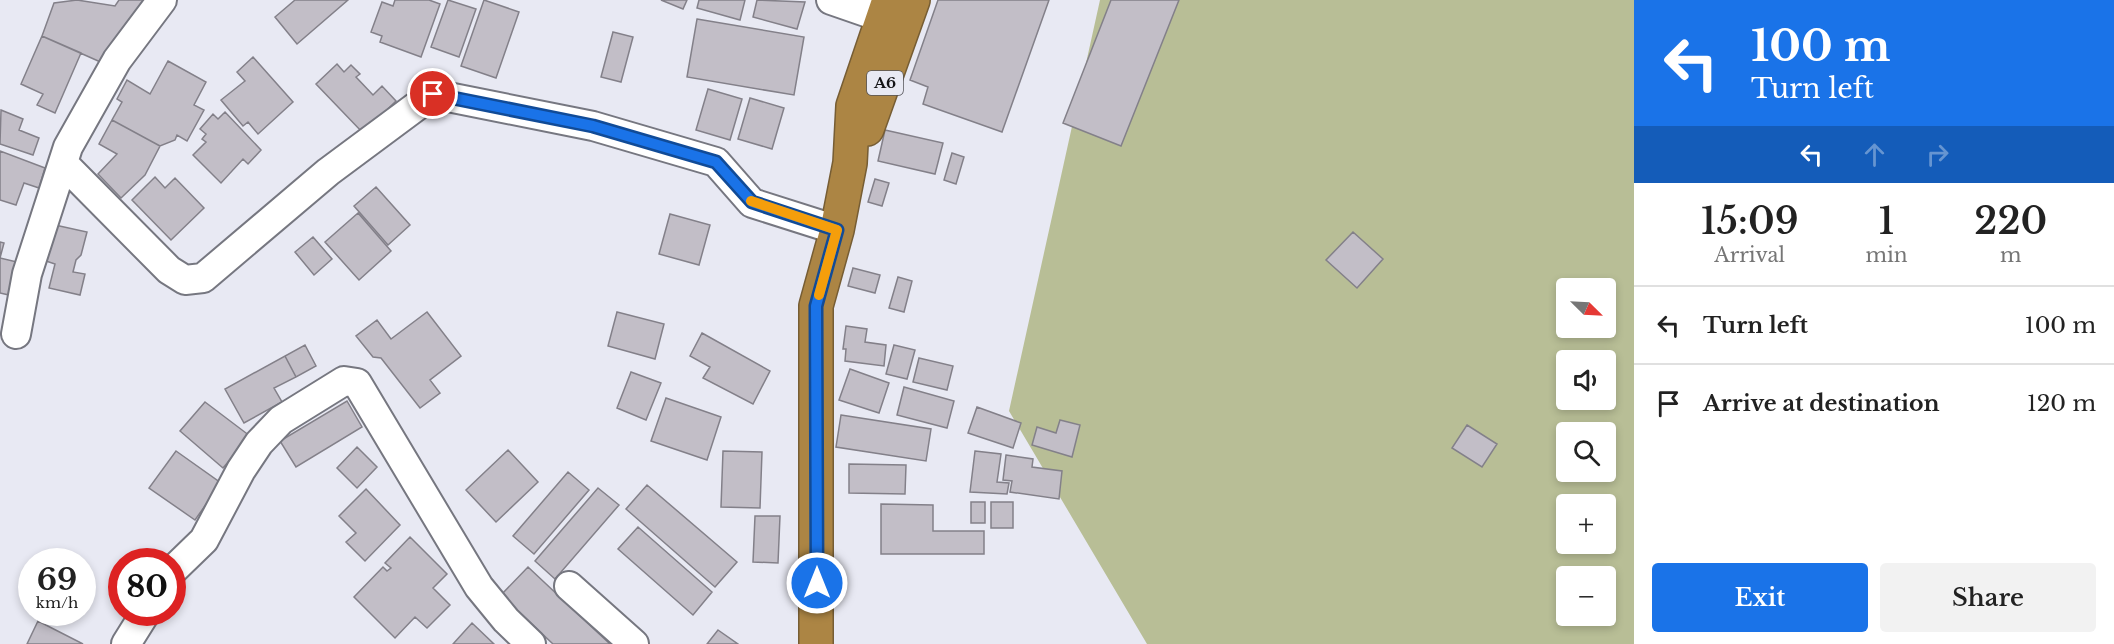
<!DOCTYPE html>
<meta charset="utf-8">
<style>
body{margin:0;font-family:"Libre Baskerville",serif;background:#f2f2f2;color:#222;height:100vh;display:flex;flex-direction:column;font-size:22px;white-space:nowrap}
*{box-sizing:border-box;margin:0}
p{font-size:20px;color:#767676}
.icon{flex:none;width:33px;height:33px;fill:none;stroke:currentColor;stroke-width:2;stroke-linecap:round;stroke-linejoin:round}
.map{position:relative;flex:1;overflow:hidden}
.side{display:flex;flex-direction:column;background:#fff;width:480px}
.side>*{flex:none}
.banner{background:#1a73e8;color:#fff;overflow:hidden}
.needle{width:39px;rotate:114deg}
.fabs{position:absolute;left:1556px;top:278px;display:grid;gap:12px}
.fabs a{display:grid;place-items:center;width:60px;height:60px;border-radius:6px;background:#fff;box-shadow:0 3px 9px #0003;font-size:30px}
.speed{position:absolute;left:18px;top:548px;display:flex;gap:12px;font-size:30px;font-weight:700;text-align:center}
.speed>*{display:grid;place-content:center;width:78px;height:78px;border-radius:50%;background:#fff;box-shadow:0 3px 9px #0003;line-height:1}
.speed small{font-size:15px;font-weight:400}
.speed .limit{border:9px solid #d22;background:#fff;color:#111}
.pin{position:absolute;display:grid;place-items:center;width:51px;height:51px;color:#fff;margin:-26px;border:3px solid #fff;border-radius:50%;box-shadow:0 2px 6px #0007}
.me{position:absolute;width:66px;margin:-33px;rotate:0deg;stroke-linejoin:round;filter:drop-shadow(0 0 4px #0008)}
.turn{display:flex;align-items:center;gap:21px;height:126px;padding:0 18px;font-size:27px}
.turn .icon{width:78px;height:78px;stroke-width:2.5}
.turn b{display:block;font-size:42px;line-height:51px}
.lanes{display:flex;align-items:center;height:57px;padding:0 18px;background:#0003;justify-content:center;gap:30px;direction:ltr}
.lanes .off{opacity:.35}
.eta{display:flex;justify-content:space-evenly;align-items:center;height:102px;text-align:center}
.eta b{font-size:36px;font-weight:600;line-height:42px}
.action{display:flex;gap:12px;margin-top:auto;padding:12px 18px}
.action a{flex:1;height:69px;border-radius:6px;background:#1a73e8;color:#fff;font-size:24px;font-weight:600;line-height:69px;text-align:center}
.action a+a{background:#f2f2f2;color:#222}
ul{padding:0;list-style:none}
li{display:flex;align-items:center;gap:18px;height:78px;padding:0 18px;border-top:2px solid #e0e0e0}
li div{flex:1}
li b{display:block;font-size:22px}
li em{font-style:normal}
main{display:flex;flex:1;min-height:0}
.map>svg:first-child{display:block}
.green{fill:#b8be96;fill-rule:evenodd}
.building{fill:#c2bec7;stroke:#838089;stroke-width:1.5}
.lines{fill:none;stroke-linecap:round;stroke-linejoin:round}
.minor-casing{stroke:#767780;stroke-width:32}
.highway-casing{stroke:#765d34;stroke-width:36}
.minor{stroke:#fff;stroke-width:28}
.highway{stroke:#ac8544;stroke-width:33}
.route-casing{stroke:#114b97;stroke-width:15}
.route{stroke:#1a73e8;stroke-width:10}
.slow{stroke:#f59e0b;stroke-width:10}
.labels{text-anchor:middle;stroke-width:5;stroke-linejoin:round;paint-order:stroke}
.shield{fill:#e8e9f3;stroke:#535358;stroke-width:1.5}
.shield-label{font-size:15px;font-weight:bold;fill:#131316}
</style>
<main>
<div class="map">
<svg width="1634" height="644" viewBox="0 0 1634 644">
<rect width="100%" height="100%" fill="#e8e9f3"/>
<path class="green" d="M 1100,0 L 1634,0 L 1634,644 L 1147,644 L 1009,411 ZM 1566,288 L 1605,288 L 1605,327 L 1566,327 ZM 1566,360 L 1605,360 L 1605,399 L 1566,399 ZM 1566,432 L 1605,432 L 1605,471 L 1566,471 ZM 1566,504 L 1605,504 L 1605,543 L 1566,543 ZM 1566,576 L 1605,576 L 1605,615 L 1566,615 Z"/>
<path class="building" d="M 77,0 L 115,6 L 119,0 L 148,0 L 105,64 L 42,36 L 54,3 Z
M 295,0 L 348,0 L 297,44 L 275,17 Z
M 395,0 L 429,0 L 440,4 L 421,57 L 380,42 L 382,36 L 371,32 L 382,2 L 393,6 Z
M 448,0 L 476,9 L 459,57 L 431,47 Z
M 484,0 L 519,12 L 496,78 L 461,66 Z
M 661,0 L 687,0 L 683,9 Z
M 699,0 L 745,0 L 740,20 L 697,8 Z
M 757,0 L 805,2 L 797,29 L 753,17 Z
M 938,0 L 1049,0 L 1002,132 L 923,104 L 928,87 L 910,80 Z
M 1111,0 L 1179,0 L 1121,146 L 1063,123 Z
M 697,19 L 804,37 L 794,95 L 687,77 Z
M 613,32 L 633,37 L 621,82 L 601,77 Z
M 42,36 L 81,53 L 55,113 L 37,105 L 43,94 L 21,84 Z
M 253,57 L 293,102 L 258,134 L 248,122 L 243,126 L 221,100 L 245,81 L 237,72 Z
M 168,61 L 206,82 L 194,105 L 204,110 L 187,141 L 177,135 L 175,140 L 160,146 L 112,120 L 122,102 L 117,99 L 127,80 L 150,94 Z
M 337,64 L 344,72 L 351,65 L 360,74 L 356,77 L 373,95 L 382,86 L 396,101 L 363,133 L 316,84 Z
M 708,89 L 742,99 L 730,140 L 696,130 Z
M 750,98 L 784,108 L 772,149 L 738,139 Z
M 1,110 L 23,119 L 19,130 L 39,138 L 33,155 L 0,144 Z
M 225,112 L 261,150 L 248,164 L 243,159 L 221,183 L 193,155 L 206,142 L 202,139 L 206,134 L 200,129 L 213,114 L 218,119 Z
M 112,120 L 160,146 L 145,175 L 121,198 L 98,174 L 117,154 L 99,144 Z
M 885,130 L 943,143 L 935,174 L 878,161 Z
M 0,151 L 45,168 L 39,188 L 24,183 L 16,205 L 0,200 Z
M 952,153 L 964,157 L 956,184 L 944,180 Z
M 155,177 L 165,188 L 175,178 L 204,208 L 171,240 L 132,200 Z
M 875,179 L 889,183 L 882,206 L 868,202 Z
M 376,187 L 410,225 L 388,245 L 354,206 Z
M 358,213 L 391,251 L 359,280 L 325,242 Z
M 670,214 L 710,225 L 699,265 L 659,254 Z
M 55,225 L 87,232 L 81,255 L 76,260 L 73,272 L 85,274 L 80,295 L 49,288 L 55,264 L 46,261 Z
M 1353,232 L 1383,259 L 1357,288 L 1326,260 Z
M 313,237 L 332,259 L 314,275 L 295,252 Z
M 0,242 L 4,243 L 0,258 L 17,262 L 9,295 L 0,293 Z
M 853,268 L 880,275 L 875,293 L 848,286 Z
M 898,277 L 912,281 L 904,312 L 889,308 Z
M 427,312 L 461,356 L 430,380 L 440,393 L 420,408 L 381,358 L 373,357 L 356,336 L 377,320 L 391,339 Z
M 617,312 L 664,324 L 655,359 L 608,346 Z
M 846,326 L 867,329 L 865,342 L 886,345 L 884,366 L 845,361 L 846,349 L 843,349 Z
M 702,333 L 770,371 L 753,404 L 703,378 L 710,367 L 690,356 Z
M 305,345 L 316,366 L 296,377 L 285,356 Z
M 894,345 L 915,350 L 907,379 L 886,374 Z
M 285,356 L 296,377 L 274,388 L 282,402 L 244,423 L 225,389 Z
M 919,358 L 953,366 L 947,390 L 913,382 Z
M 850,369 L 889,383 L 879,413 L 839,400 Z
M 631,372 L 661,383 L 646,420 L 617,408 Z
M 904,387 L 954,401 L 947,428 L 897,415 Z
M 666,398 L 721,417 L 707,460 L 651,441 Z
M 347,401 L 362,427 L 296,467 L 280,441 Z
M 205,402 L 250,436 L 223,468 L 180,431 Z
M 977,407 L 1021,423 L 1013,448 L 968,433 Z
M 841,415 L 931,429 L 926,461 L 836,447 Z
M 1060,420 L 1080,425 L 1072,457 L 1032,445 L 1037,427 L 1056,433 Z
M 1467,425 L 1497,444 L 1482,467 L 1452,448 Z
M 357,447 L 377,467 L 357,488 L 337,468 Z
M 508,450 L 538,482 L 496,522 L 466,490 Z
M 176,451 L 221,483 L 195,520 L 149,488 Z
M 723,451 L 762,452 L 760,508 L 721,507 Z
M 975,451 L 1001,454 L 997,482 L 1009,483 L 1007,494 L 970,492 Z
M 1006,455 L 1033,459 L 1032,467 L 1062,471 L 1059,499 L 1010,492 L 1012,481 L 1003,480 Z
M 849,464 L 906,465 L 905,494 L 849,493 Z
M 568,472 L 589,490 L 534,554 L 513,536 Z
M 647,485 L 737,562 L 715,587 L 626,509 Z
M 598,488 L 619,505 L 555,579 L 535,561 Z
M 366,489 L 400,525 L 365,561 L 346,542 L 356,533 L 339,516 Z
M 971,502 L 985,502 L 985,523 L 971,523 Z
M 991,502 L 1013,502 L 1013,528 L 991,528 Z
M 881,504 L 933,505 L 933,531 L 984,531 L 984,554 L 881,554 Z
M 755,516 L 780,516 L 778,563 L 753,562 Z
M 638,527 L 712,592 L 693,615 L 618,549 Z
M 410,537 L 447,574 L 433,588 L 450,605 L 427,628 L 415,617 L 395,638 L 354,597 L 383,567 L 387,571 L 391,568 L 385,563 Z
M 528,567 L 610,644 L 553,644 L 501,595 Z
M 38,621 L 83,644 L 27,644 Z
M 472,623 L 494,644 L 453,644 Z
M 718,630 L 738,644 L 707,644 Z"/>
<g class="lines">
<defs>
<path id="minor" d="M 831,0 L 883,18
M 63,163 L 169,270 L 185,280 L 203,278 L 328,172 L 433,94 L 593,126 L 716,162 L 752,203 L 837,230
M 16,334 L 27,274 L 68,147 L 117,60 L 162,0
M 172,571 L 204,540 L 241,470 L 259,443 L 281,420 L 344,381 L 357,383 L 479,587 L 506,620 L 531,644
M 569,586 L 634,644
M 126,644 L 146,612"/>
<path id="highway" d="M 867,129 L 913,0
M 816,644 L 816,306 L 837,230 L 850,163 L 853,106 L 889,0"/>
</defs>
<use href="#minor" class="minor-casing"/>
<use href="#highway" class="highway-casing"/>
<use href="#minor" class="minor"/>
<use href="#highway" class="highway"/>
</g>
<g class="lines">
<defs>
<path id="route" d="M 433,94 L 593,126 L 716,162 L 752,202 L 837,230 L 816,306 L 817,583"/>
</defs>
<use href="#route" class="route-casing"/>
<use href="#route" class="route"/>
<path class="slow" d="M 751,201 L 837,230 L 819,295"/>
</g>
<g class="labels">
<rect class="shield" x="867" y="71" width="36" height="24" rx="4.5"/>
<g class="shield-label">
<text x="885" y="88">A6</text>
</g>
</g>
</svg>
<div class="fabs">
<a><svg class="needle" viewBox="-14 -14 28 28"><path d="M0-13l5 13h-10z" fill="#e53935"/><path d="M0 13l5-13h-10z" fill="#767676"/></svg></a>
<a><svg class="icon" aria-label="sound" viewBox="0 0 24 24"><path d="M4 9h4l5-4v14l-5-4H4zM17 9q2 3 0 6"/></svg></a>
<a><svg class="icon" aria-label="search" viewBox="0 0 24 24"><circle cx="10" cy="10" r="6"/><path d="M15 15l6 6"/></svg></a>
<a>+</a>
<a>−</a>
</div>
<div class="speed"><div>69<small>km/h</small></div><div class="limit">80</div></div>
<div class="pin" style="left:433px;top:94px;background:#d93025"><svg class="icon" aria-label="arrive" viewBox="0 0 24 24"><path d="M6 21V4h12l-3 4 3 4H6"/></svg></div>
<svg class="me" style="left:817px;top:583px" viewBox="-20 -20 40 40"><circle r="17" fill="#1a73e8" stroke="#fff" stroke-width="3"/><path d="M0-11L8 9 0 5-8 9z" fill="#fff"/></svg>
</div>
<section class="side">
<div class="banner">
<div class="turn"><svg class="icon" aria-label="left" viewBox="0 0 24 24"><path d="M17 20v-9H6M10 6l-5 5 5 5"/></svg><div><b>100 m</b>Turn left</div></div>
<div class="lanes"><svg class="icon" aria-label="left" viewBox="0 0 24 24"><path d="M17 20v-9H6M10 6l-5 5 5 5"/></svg><svg class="icon off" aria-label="ahead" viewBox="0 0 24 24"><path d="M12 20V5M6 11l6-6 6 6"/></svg><svg class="icon off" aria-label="right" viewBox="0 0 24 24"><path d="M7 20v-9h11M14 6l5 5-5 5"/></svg></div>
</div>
<div class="eta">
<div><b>15:09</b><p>Arrival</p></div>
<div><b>1</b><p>min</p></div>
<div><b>220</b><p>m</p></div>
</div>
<ul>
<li><svg class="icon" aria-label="left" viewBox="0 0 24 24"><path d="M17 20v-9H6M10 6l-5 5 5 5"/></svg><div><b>Turn left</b></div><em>100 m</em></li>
<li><svg class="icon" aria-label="arrive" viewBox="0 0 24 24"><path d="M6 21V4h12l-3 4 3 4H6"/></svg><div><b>Arrive at destination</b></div><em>120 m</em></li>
</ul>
<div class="action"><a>Exit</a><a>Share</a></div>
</section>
</main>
